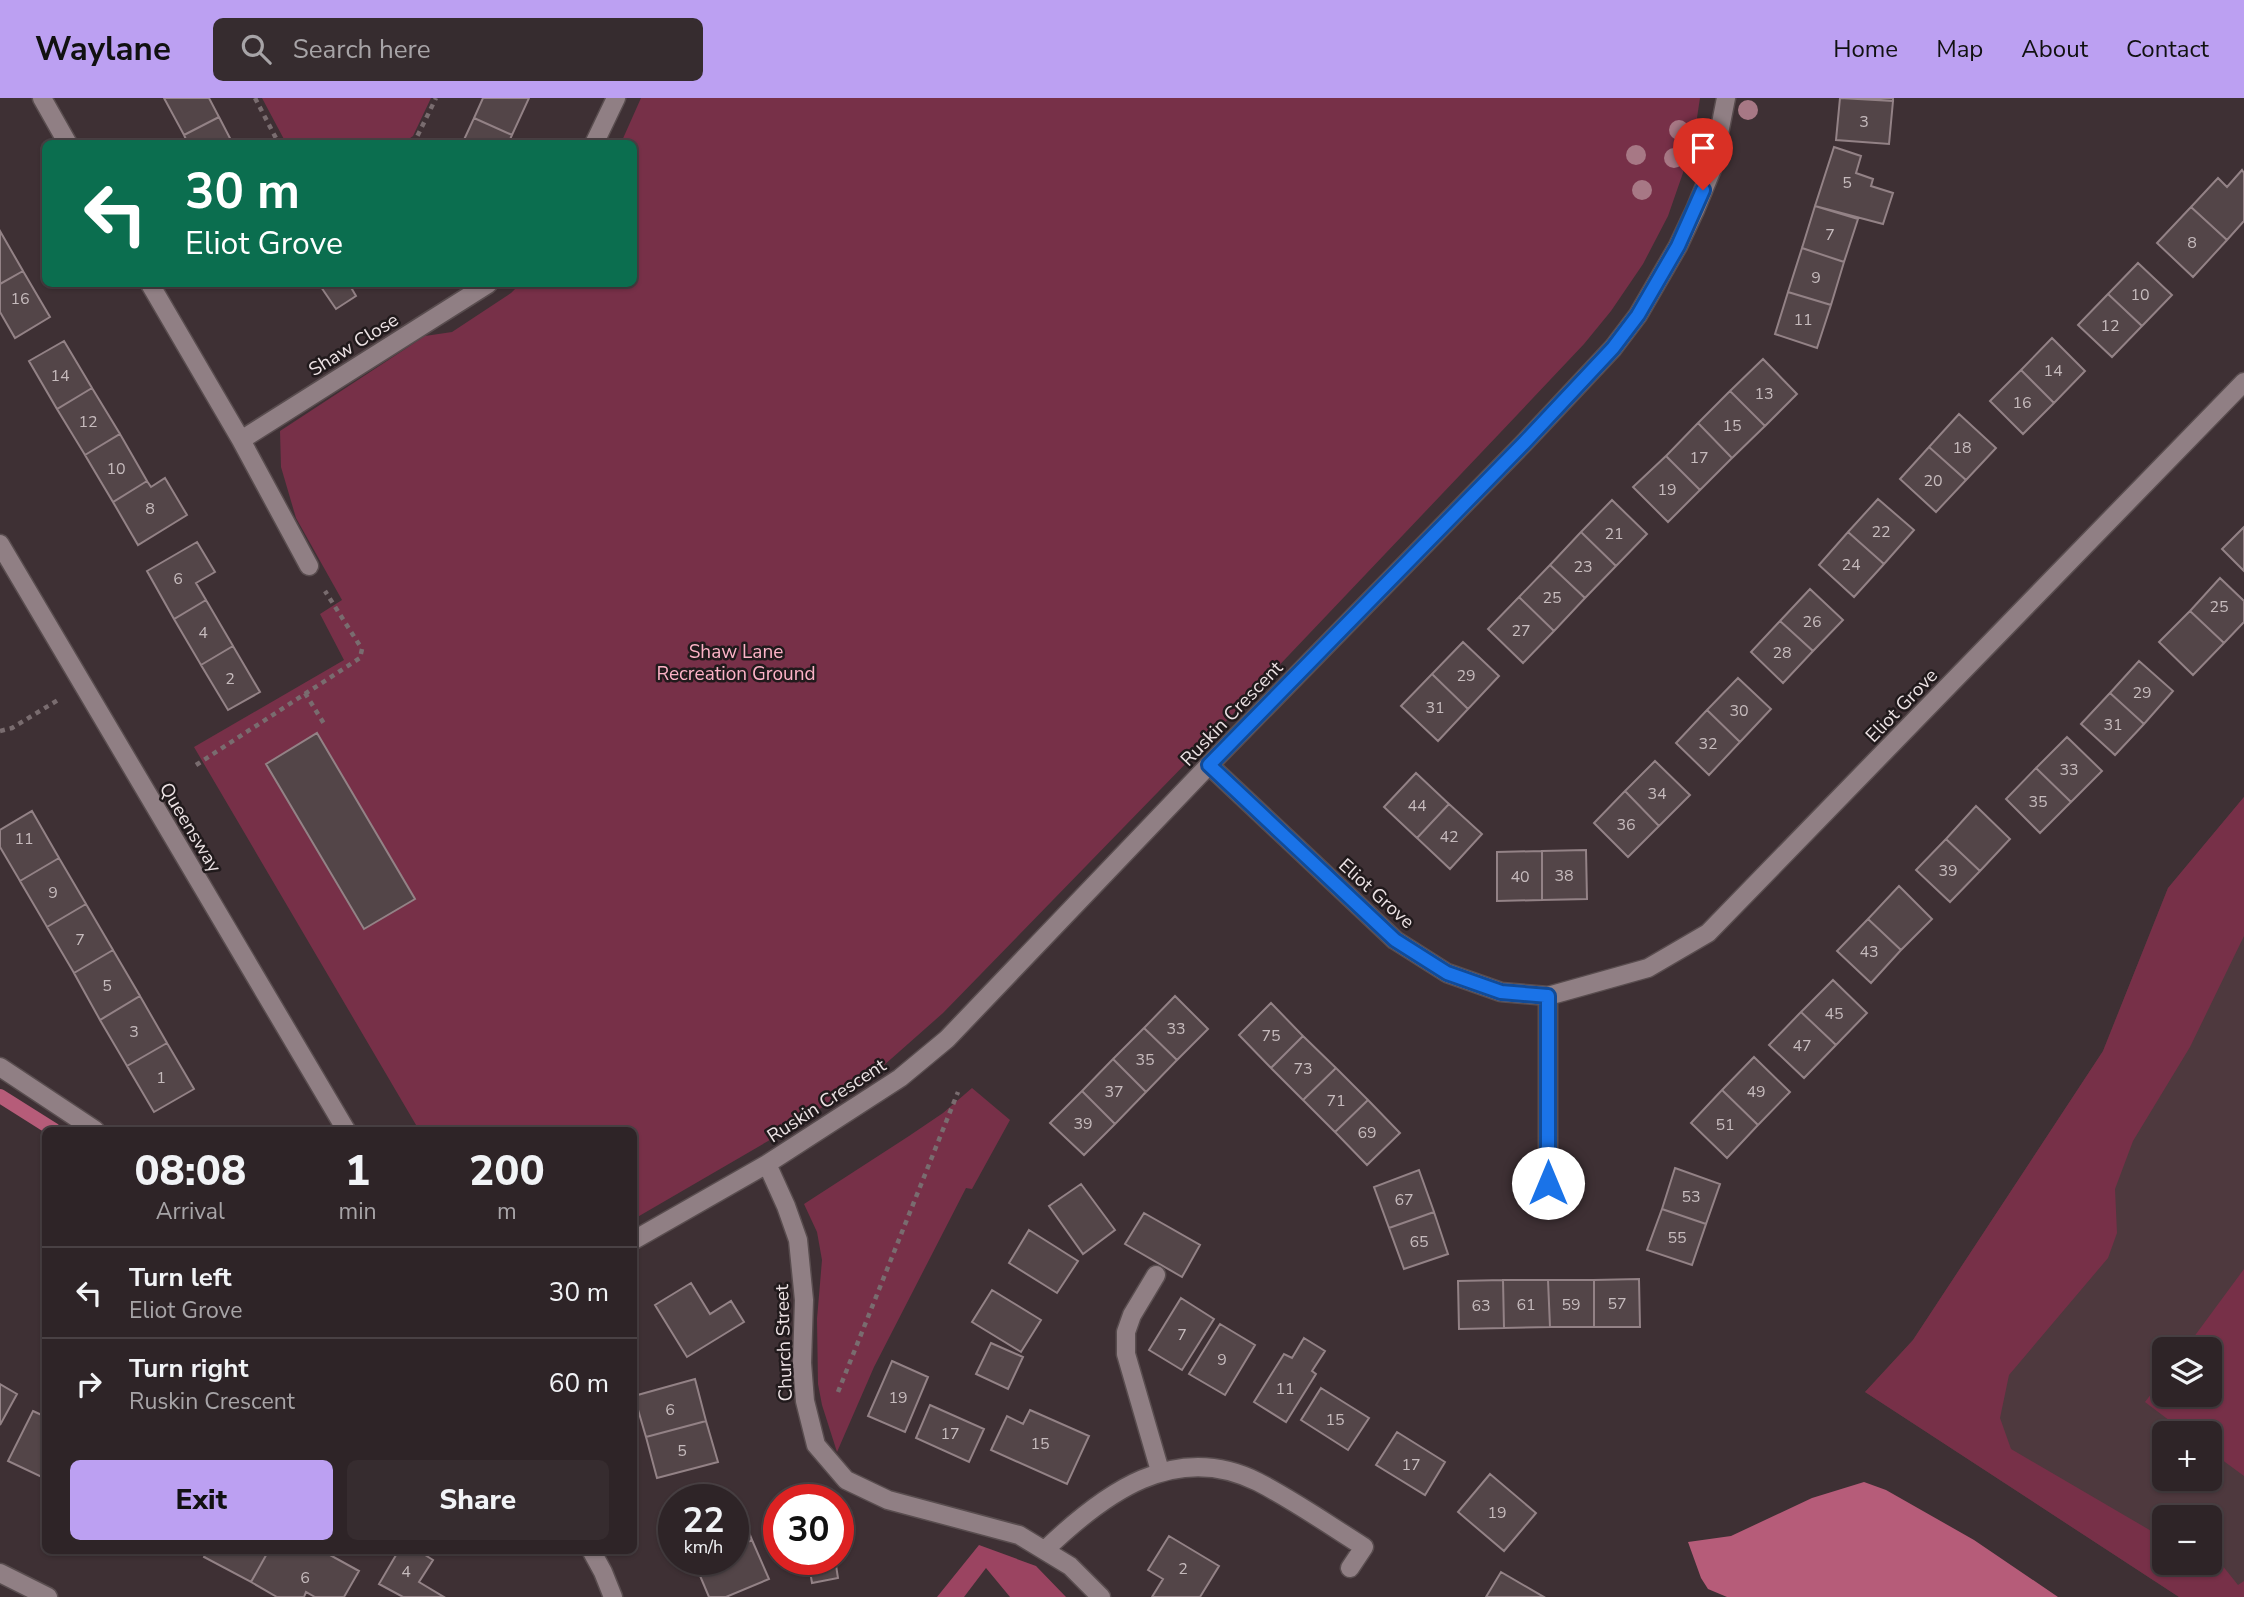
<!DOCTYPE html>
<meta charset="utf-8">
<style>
body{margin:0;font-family:"Nunito Sans",sans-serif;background:#362c2f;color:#f1f3f6;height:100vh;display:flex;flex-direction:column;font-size:26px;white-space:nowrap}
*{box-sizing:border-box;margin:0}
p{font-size:23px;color:#a7a4a7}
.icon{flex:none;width:38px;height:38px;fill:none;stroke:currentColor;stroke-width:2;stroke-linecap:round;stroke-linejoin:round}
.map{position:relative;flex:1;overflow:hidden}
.drawer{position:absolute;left:42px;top:1029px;width:595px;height:427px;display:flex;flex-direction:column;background:#2e2427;border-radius:10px;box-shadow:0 2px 5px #0004,0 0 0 2px #494144}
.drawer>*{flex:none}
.banner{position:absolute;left:42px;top:42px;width:595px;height:147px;border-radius:10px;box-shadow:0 2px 5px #0004,0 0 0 2px #494144;background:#0b6e4f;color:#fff;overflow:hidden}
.buttons{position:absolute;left:2152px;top:1239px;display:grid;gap:14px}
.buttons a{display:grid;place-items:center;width:70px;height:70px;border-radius:10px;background:#2e2427;box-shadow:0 2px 5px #0004,0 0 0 2px #494144;font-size:35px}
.speed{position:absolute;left:658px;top:1386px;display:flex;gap:14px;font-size:35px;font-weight:700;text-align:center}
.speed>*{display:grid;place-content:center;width:91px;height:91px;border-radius:50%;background:#2e2427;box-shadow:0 2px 5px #0004,0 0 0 2px #494144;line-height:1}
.speed small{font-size:18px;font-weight:400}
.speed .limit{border:10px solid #d22;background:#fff;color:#111}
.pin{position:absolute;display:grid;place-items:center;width:60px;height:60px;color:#fff;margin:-72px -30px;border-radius:50% 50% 50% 0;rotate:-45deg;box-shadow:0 0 7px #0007}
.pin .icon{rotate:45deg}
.me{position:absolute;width:77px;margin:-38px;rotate:0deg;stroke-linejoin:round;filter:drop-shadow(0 0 5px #0008)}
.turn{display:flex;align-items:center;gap:24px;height:147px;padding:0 28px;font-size:32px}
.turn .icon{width:91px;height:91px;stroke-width:2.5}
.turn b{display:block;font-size:49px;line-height:60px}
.eta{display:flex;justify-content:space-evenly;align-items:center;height:119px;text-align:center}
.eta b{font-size:42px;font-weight:800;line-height:49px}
.button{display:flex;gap:14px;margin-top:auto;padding:14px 28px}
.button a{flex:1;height:80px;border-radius:10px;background:#bca0f2;color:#111;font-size:28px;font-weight:800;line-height:80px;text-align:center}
.button a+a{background:#362c2f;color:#f1f3f6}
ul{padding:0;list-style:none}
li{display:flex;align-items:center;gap:21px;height:91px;padding:0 28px;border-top:2px solid #494144}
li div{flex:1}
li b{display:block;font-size:26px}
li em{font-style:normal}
header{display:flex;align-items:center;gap:42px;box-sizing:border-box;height:98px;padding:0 35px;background:#bca0f2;color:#111}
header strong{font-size:33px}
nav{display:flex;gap:38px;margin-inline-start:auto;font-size:24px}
.search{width:490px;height:63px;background:#362c2f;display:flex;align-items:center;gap:18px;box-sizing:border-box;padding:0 24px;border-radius:10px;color:#a7a4a7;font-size:26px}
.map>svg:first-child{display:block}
.built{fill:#4e393e;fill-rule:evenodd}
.green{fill:#773048}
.forest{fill:#9b4461}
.water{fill:#b65c79}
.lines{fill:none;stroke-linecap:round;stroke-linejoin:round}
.stream{stroke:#b65c79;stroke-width:14}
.building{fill:#534548;stroke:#938286;stroke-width:2}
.lane-casing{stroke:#594d4f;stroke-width:21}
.street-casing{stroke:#594d4f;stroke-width:21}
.secondary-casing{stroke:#594d4f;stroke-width:21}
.path{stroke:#796c6f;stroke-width:4.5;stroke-dasharray:5 5;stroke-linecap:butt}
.lane{stroke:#907f84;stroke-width:18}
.street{stroke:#907f84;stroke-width:18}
.secondary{stroke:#907f84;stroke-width:18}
.tree{fill:#a77885}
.route-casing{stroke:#114b97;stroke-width:18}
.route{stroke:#1a73e8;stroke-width:12}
.labels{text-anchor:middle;stroke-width:5;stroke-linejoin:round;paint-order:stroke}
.number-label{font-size:16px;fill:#c6bbbd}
.street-label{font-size:19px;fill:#ece2e4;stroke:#211a1c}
.park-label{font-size:19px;fill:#fdb3c7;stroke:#211a1c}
</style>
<header>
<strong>Waylane</strong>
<div class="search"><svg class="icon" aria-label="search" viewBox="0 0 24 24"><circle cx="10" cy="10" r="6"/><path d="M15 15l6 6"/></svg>Search here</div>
<nav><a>Home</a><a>Map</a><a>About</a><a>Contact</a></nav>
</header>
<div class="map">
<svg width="2244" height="1499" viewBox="0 0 2244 1499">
<rect width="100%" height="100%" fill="#3e3034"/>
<path class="built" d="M 2244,699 L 2244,1499 L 2179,1499 L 1865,1294 L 1913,1242 L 2103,953 L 2168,790 ZM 2165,1251 L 2210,1251 L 2210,1297 L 2165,1297 ZM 2165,1335 L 2210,1335 L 2210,1381 L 2165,1381 ZM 2165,1419 L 2210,1419 L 2210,1465 L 2165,1465 Z"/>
<path class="green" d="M 262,0 L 431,0 L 413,38 L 402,46 L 286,45 Z
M 641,0 L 1700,0 L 1693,46 L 1668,118 L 1643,166 L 1611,213 L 1584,246 L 1499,336 L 1194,657 L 943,915 L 874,976 L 782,1035 L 634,1121 L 634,1032 L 419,1032 L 194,649 L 344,562 L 320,516 L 342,502 L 296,420 L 281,369 L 280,333 L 425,238 L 452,234 L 511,195 L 520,186 L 634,186 L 634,46 L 621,45 Z
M 2244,699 L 2244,838 L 2190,949 L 2133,1043 L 2115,1091 L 2117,1135 L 2108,1160 L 2009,1277 L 2000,1320 L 2011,1351 L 2165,1441 L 2165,1465 L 2210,1465 L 2210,1452 L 2238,1487 L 2244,1483 L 2244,1499 L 2179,1499 L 1865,1294 L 1913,1242 L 2103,953 L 2168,790 Z
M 972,990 L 1010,1022 L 972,1091 L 966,1090 L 874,1269 L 837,1354 L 822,1307 L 818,1286 L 817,1221 L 822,1162 L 817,1134 L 804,1106 L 909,1038 L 943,1015 Z
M 2244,1171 L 2244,1378 L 2210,1353 L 2210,1335 L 2186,1335 L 2145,1304 L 2165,1278 L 2165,1297 L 2210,1297 L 2210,1251 L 2185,1251 Z"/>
<path class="forest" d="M 979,1447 L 1036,1468 L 1066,1499 L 1010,1499 L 986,1470 L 964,1499 L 937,1499 Z"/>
<path class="water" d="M 1864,1384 L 1886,1392 L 1974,1442 L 2058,1499 L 1727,1499 L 1708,1491 L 1701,1480 L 1688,1444 L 1731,1438 L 1812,1400 Z"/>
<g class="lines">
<path class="stream" d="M 0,998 L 54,1032"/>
</g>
<path class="building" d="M 164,0 L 209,0 L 219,19 L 184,37 Z
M 483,0 L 529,0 L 512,37 L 474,20 Z
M 1840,0 L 1893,3 L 1889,46 L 1836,42 Z
M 1856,0 L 1893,0 L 1893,3 Z
M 219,19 L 233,46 L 188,46 L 184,37 Z
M 474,20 L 512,37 L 508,46 L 462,46 Z
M 1834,49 L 1861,58 L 1856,75 L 1873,81 L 1871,88 L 1893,95 L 1883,126 L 1815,108 Z
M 2242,72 L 2244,75 L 2244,123 L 2227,142 L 2191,109 L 2218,80 L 2227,89 Z
M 1815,108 L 1858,121 L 1844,164 L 1802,150 Z
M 2191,109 L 2227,142 L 2193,179 L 2157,145 Z
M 0,133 L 23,173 L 0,186 Z
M 1802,150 L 1844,164 L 1831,207 L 1788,194 Z
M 2138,165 L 2172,197 L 2142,228 L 2108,196 Z
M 23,173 L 50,219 L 15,240 L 0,214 L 0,186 Z
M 319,186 L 349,186 L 356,198 L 336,211 Z
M 1788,194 L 1831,207 L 1817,250 L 1775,236 Z
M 2108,196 L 2142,228 L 2112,259 L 2078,227 Z
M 2052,240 L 2085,273 L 2054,305 L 2021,272 Z
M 64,243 L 92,290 L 57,311 L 29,263 Z
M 1763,261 L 1797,296 L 1765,328 L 1730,293 Z
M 2021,272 L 2054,305 L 2023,336 L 1990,303 Z
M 92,290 L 120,336 L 85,357 L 57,311 Z
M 1730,293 L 1765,328 L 1732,360 L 1698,325 Z
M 1959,316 L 1996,350 L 1966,382 L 1929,349 Z
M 1698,325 L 1732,360 L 1700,392 L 1666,358 Z
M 120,336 L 147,383 L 113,404 L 85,357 Z
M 1929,349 L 1966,382 L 1936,414 L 1900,381 Z
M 1666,358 L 1700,392 L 1668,424 L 1633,389 Z
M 165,380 L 187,417 L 138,447 L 113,404 L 147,383 L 151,389 Z
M 1878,401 L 1914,432 L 1884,466 L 1848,434 Z
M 1612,402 L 1647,436 L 1616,468 L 1581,434 Z
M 2244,429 L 2244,473 L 2222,451 Z
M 1581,434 L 1616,468 L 1585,500 L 1550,467 Z
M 1848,434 L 1884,466 L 1854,499 L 1819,467 Z
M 197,444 L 215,474 L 196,485 L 206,502 L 174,521 L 147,473 Z
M 1550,467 L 1585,500 L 1554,533 L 1519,499 Z
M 2220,480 L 2244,503 L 2244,524 L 2224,545 L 2190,513 Z
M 1810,491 L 1843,522 L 1813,553 L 1780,523 Z
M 1519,499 L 1554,533 L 1523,565 L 1488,531 Z
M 206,502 L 233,548 L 201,567 L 174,521 Z
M 2190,513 L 2224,545 L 2193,577 L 2159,544 Z
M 1780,523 L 1813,553 L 1783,585 L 1751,554 Z
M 1463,544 L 1499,578 L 1468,611 L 1432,576 Z
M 233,548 L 260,594 L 228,612 L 201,567 Z
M 2139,563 L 2173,593 L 2144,626 L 2110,595 Z
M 1432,576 L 1468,611 L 1438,643 L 1401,608 Z
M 1738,580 L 1771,611 L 1740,644 L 1707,612 Z
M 2110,595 L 2144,626 L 2115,657 L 2081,626 Z
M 1707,612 L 1740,644 L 1709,677 L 1676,645 Z
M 317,635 L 415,801 L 364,831 L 266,666 Z
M 2067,639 L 2102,673 L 2071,704 L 2036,670 Z
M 1655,663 L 1690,697 L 1659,728 L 1625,693 Z
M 2036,670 L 2071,704 L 2040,735 L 2006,701 Z
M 1416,675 L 1449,706 L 1417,740 L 1384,709 Z
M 1625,693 L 1659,728 L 1628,759 L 1594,725 Z
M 1449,706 L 1482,736 L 1450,771 L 1417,740 Z
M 1976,708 L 2010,741 L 1980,773 L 1946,741 Z
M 32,713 L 59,760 L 20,783 L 0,749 L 0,732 Z
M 1946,741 L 1980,773 L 1950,804 L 1916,772 Z
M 1586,752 L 1587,801 L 1542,802 L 1542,753 Z
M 1542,753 L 1542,802 L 1497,803 L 1497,754 Z
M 59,760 L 86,806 L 47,829 L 20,783 Z
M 1899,788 L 1932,821 L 1901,852 L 1868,821 Z
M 86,806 L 113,852 L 74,875 L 47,829 Z
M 1868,821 L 1901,852 L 1871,885 L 1837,853 Z
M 113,852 L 140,898 L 100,922 L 74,875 Z
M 1833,882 L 1867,915 L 1836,947 L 1801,914 Z
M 140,898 L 167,945 L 127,968 L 100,922 Z
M 1175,898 L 1208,931 L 1177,962 L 1144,930 Z
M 1271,905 L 1303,938 L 1271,970 L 1239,937 Z
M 1801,914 L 1836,947 L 1804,980 L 1769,947 Z
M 1144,930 L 1177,962 L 1146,994 L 1113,961 Z
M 1303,938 L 1336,970 L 1303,1002 L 1271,970 Z
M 167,945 L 194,991 L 154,1014 L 127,968 Z
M 1754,959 L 1790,994 L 1758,1027 L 1722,992 Z
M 1113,961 L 1146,994 L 1115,1026 L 1082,993 Z
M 1336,970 L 1368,1002 L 1335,1034 L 1303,1002 Z
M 1722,992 L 1758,1027 L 1727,1060 L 1691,1025 Z
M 1082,993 L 1115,1026 L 1084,1057 L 1050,1025 Z
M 1368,1002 L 1400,1035 L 1367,1067 L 1335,1034 Z
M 1675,1070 L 1720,1086 L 1706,1126 L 1662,1111 Z
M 1419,1072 L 1434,1114 L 1389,1130 L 1374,1089 Z
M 1081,1086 L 1115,1132 L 1083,1156 L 1049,1108 Z
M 1662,1111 L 1706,1126 L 1692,1167 L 1647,1152 Z
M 1434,1114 L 1448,1156 L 1404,1171 L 1389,1130 Z
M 1144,1115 L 1200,1147 L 1182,1179 L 1125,1146 Z
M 1029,1132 L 1078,1163 L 1057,1195 L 1009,1165 Z
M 1639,1181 L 1640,1229 L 1594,1229 L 1594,1182 Z
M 1503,1182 L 1504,1230 L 1459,1231 L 1458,1183 Z
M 1503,1182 L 1548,1182 L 1550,1229 L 1504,1230 Z
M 1548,1182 L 1594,1182 L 1594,1229 L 1550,1229 Z
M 691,1185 L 710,1216 L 731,1203 L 744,1224 L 687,1259 L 655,1207 Z
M 992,1192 L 1041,1222 L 1021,1254 L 972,1224 Z
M 1181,1200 L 1214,1221 L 1182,1272 L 1149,1252 Z
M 1220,1226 L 1255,1247 L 1225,1297 L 1189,1276 Z
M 1304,1240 L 1325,1253 L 1312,1273 L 1316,1276 L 1286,1324 L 1254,1304 L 1284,1256 L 1292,1260 Z
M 991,1245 L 1023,1259 L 1008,1291 L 976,1276 Z
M 892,1263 L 928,1279 L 905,1334 L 868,1318 Z
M 695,1281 L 706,1323 L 646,1339 L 634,1298 Z
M 0,1286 L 17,1296 L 0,1327 Z
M 1321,1290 L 1369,1320 L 1348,1352 L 1301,1322 Z
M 930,1307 L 984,1331 L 969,1364 L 916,1340 Z
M 1030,1312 L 1089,1338 L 1067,1386 L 991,1352 L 1007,1318 L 1023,1326 Z
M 33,1313 L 46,1319 L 46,1381 L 8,1363 Z
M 706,1323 L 718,1364 L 657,1380 L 646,1339 Z
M 1397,1334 L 1445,1364 L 1425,1397 L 1376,1367 Z
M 1490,1376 L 1536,1415 L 1504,1453 L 1458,1414 Z
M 736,1402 L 752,1442 L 733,1450 L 733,1403 Z
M 1169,1438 L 1219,1468 L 1200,1499 L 1152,1499 L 1163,1481 L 1148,1472 Z
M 752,1442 L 769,1481 L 726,1499 L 709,1499 L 695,1466 L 705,1461 L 733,1461 L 733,1450 Z
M 207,1452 L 269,1452 L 251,1484 L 204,1459 Z
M 269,1452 L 295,1452 L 299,1455 L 300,1452 L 321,1452 L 359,1473 L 344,1499 L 315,1499 L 306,1494 L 304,1499 L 277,1499 L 251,1484 Z
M 399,1452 L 417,1452 L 433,1462 L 419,1484 L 444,1499 L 403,1499 L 379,1486 Z
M 808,1461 L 835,1461 L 838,1480 L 812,1485 Z
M 1501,1474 L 1544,1499 L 1486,1499 Z"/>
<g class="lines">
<defs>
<path id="lane" d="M 0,969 L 95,1032"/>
<path id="street" d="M 42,0 L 68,46
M 594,46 L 616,0
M 150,186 L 241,342 L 309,468
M 241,342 L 488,186
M 1209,667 L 1395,842 L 1447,875 L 1501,894 L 1548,898 L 1648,870 L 1708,835 L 2244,284
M 767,1066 L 786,1108 L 798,1142 L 804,1202 L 802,1265 L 805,1303 L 816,1347 L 846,1382 L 888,1402 L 1019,1437 L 1070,1468 L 1101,1499
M 1548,1085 L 1548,898
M 634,1142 L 767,1066 L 900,980 L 947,941 L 1209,667 L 1524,345 L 1613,250 L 1638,217 L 1678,148 L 1695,112 L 1712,71 L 1726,0
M 1156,1177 L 1132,1217 L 1126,1234 L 1126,1256 L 1160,1373
M 1045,1452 C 1103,1396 1175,1342 1258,1384 C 1295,1403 1329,1427 1364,1449 L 1350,1470
M 0,1475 L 48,1499"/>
<path id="secondary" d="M 0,446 L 346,1032
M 591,1452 L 603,1474 L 613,1499"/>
</defs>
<use href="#lane" class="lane-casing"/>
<use href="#street" class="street-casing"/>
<use href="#secondary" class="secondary-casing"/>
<path class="path" d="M 255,0 L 279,46
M 412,46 L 415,43 L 436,0
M 305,595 L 326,629
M 0,633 L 12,630 L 58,602
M 196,667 L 360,560 L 362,551 L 325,493
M 838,1294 L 958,994"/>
<use href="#lane" class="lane"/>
<use href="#street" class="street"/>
<use href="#secondary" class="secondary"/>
</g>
<g class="tree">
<circle cx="1748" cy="12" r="10"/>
<circle cx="1679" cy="32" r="10"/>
<circle cx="1636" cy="57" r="10"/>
<circle cx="1674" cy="60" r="10"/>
<circle cx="1642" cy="92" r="10"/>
</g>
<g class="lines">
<defs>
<path id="route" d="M 1548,1085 L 1548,898 L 1501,894 L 1447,875 L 1395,842 L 1209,667 L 1524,345 L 1613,250 L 1638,217 L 1678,148 L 1703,92"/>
</defs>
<use href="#route" class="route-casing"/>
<use href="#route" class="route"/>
</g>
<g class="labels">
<g class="number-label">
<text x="1864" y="29">3</text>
<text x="1847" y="90">5</text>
<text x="1830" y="142">7</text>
<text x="2192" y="150">8</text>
<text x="1816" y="185">9</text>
<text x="2140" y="202">10</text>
<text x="20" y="206">16</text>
<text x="1803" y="227">11</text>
<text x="2110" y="233">12</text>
<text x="2053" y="278">14</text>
<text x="60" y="283">14</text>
<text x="1764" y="301">13</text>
<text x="2022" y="310">16</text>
<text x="88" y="329">12</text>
<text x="1732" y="333">15</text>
<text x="1962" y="355">18</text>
<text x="1699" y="365">17</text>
<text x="116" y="376">10</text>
<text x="1933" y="388">20</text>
<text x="1667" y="397">19</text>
<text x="150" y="416">8</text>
<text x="1881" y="439">22</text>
<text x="1614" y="441">21</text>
<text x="1851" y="472">24</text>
<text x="1583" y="474">23</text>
<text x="178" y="486">6</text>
<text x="1552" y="505">25</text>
<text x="2219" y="514">25</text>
<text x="1812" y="529">26</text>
<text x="1521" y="538">27</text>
<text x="203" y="540">4</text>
<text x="1782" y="560">28</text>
<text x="1466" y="583">29</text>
<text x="230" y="586">2</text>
<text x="2142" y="600">29</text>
<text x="1435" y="615">31</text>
<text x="1739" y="618">30</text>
<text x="2113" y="632">31</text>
<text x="1708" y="651">32</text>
<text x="2069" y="677">33</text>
<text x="1657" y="701">34</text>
<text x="2038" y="709">35</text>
<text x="1417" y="713">44</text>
<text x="1626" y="732">36</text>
<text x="1449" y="744">42</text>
<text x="24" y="746">11</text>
<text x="1948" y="778">39</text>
<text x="1564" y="783">38</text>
<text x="1520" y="784">40</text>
<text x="53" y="800">9</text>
<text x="80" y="847">7</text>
<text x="1869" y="859">43</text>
<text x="107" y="893">5</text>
<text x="1834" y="921">45</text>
<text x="1176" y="936">33</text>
<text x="134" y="939">3</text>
<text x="1271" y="943">75</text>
<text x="1802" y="953">47</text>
<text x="1145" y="967">35</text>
<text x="1303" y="976">73</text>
<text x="161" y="985">1</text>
<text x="1114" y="999">37</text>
<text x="1756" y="999">49</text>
<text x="1336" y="1008">71</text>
<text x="1083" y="1031">39</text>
<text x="1725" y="1032">51</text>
<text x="1367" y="1040">69</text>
<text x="1691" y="1104">53</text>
<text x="1404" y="1107">67</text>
<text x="1677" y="1145">55</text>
<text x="1419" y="1149">65</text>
<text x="1617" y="1211">57</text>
<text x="1526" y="1212">61</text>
<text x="1571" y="1212">59</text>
<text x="1481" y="1213">63</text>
<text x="1182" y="1242">7</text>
<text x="1222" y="1267">9</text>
<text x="1285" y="1296">11</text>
<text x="898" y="1305">19</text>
<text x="670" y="1317">6</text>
<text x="1335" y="1327">15</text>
<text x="950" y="1341">17</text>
<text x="1040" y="1351">15</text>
<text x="682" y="1358">5</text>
<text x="1411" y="1372">17</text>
<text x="1497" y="1420">19</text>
<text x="1183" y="1476">2</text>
<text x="406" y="1479">4</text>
<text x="305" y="1485">6</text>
</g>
<g class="street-label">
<text transform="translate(353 246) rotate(-32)" y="7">Shaw Close</text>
<text transform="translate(1901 607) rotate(-46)" y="7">Eliot Grove</text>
<text transform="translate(1231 615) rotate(-46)" y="7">Ruskin Crescent</text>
<text transform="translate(191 729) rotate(59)" y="7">Queensway</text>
<text transform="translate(1377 795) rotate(42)" y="7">Eliot Grove</text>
<text transform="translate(826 1002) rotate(-33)" y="7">Ruskin Crescent</text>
<text transform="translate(783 1245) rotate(-92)" y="7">Church Street</text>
</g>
<g class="park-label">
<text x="736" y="560">Shaw Lane<tspan x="736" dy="22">Recreation Ground</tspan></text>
</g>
</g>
</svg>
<div class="buttons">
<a><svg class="icon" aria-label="layers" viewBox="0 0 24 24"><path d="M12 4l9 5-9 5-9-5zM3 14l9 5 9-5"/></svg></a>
<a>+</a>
<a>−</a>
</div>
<div class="speed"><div>22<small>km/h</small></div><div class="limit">30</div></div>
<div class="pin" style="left:1703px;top:92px;background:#d93025"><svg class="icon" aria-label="arrive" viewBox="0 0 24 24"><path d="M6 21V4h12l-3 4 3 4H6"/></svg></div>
<svg class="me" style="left:1548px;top:1085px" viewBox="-20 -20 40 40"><circle r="19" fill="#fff"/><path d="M0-13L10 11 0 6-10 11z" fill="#1a73e8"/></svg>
<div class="banner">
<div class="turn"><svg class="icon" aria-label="left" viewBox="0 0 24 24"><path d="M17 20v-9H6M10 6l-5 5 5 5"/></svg><div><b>30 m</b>Eliot Grove</div></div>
</div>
<section class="drawer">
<div class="eta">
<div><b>08:08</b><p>Arrival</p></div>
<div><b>1</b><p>min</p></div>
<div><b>200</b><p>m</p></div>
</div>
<ul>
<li><svg class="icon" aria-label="left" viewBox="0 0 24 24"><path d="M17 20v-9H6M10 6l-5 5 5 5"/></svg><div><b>Turn left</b><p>Eliot Grove</p></div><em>30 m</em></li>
<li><svg class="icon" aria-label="right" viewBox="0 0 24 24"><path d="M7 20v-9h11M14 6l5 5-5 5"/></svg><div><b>Turn right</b><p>Ruskin Crescent</p></div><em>60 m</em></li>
</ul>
<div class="button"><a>Exit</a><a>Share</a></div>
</section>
</div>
